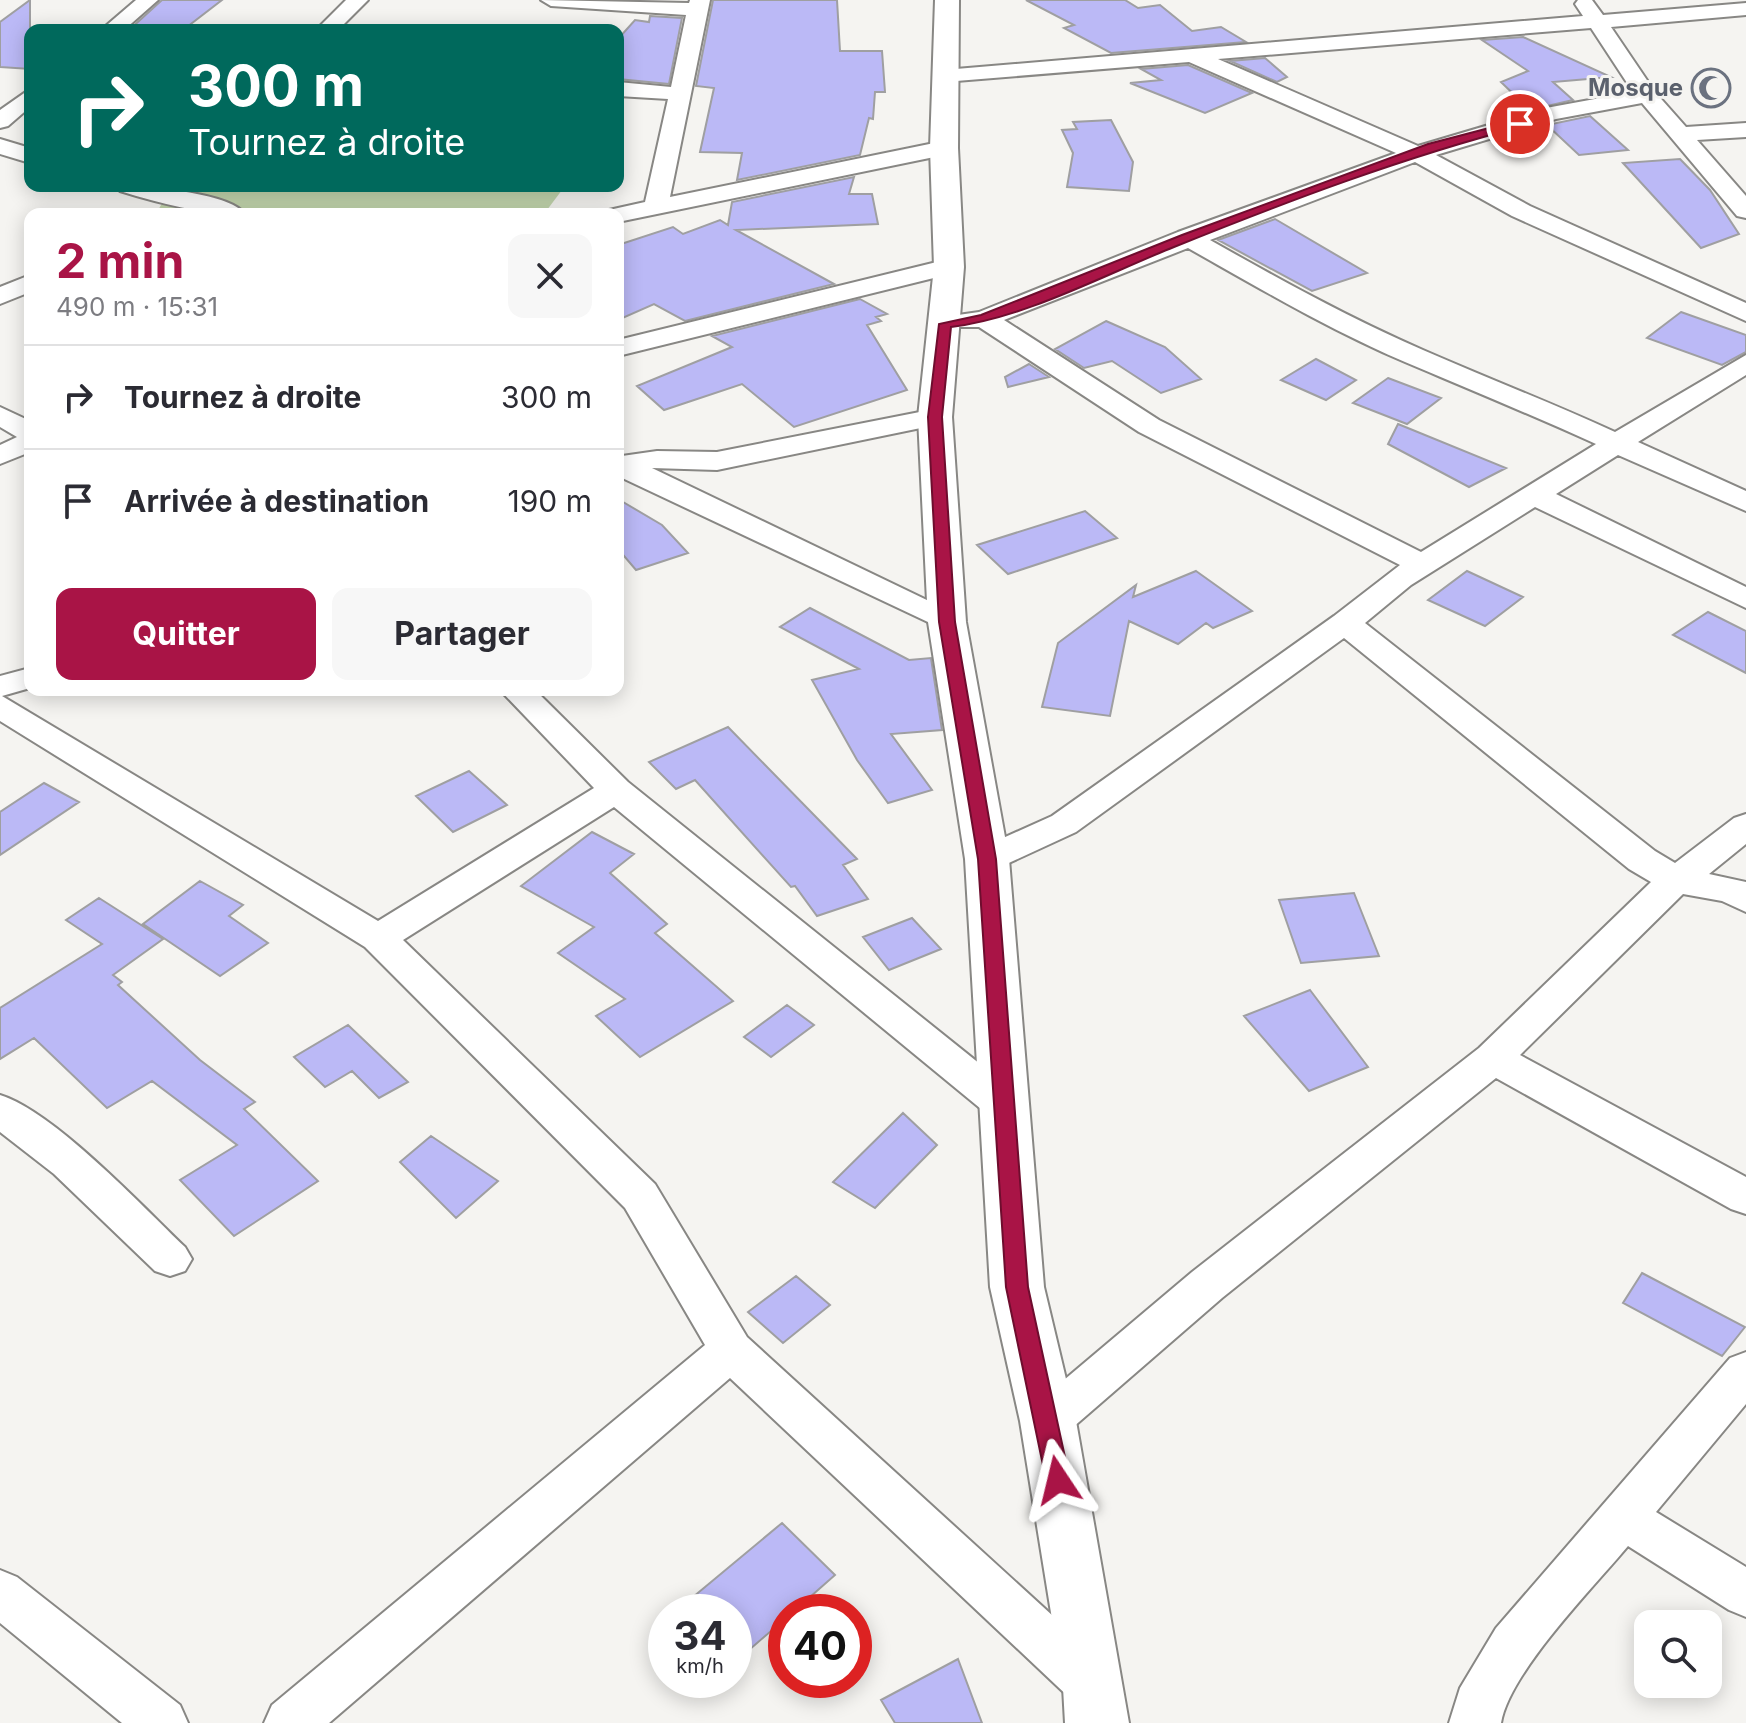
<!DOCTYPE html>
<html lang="fr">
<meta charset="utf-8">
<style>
body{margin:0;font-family:Inter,sans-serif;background:#f7f7f7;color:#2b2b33;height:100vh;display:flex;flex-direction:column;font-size:30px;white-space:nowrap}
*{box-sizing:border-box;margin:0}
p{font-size:26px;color:#7c7c81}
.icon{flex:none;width:44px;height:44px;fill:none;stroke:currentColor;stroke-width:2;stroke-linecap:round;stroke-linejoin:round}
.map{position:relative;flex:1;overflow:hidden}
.sheet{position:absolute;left:24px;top:208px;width:600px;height:488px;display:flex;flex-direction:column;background:#fff;border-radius:16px;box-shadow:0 4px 20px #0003}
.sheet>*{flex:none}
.banner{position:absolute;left:24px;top:24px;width:600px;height:168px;border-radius:16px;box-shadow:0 4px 20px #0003;background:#00695c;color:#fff;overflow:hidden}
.tools{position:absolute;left:1634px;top:1610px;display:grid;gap:16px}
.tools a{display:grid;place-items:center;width:88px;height:88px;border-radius:16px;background:#fff;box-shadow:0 4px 20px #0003;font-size:40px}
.speed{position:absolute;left:648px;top:1594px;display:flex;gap:16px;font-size:40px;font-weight:700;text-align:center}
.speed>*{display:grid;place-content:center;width:104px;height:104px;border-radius:50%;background:#fff;box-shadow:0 4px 20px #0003;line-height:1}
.speed small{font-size:20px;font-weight:400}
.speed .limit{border:12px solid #d22;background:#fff;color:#111}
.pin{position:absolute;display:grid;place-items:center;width:68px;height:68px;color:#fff;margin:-34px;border:4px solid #fff;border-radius:50%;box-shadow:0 2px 8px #0007}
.me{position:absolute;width:88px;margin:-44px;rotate:350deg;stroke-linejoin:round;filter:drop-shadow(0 0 6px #0008)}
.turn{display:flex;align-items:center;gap:28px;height:168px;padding:0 32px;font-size:36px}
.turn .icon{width:104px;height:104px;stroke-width:2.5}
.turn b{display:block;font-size:56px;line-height:68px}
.round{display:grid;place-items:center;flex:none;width:84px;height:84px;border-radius:16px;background:#f7f7f7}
.head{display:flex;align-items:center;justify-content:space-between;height:136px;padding:0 32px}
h1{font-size:48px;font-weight:700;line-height:60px;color:#a91446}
.action{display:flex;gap:16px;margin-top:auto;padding:16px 32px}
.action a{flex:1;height:92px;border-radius:16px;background:#a91446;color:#fff;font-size:32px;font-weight:700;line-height:92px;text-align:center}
.action a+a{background:#f7f7f7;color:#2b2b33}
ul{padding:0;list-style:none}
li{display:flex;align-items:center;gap:24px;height:104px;padding:0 32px;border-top:2px solid #e1e1e2}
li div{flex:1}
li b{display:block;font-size:30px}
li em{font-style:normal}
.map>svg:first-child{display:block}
.green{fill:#c1d4ac}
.building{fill:#bbb9f6;stroke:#9f9fa1;stroke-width:2}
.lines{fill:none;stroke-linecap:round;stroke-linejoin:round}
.street-casing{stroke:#888784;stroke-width:4}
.secondary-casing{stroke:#888784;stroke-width:4}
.street{fill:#fff;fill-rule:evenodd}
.secondary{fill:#fff;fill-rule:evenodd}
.route{fill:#a91446;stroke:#6e0d2e;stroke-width:2}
.labels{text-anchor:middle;stroke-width:6;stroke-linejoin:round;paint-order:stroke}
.far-worship-label{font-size:24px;font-weight:bold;fill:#5b616d;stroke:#f5f4f1;text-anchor:end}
</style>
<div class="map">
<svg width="1746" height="1723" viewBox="0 0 1746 1723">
<rect width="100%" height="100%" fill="#f5f4f1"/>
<path class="green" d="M 184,186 L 565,186 L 544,214 L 156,214 L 161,205 Z"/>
<path class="building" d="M 30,0 L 30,69 L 0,67 L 0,22 Z
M 162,0 L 222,0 L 183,30 L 129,30 Z
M 713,0 L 837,0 L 840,51 L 882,51 L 885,92 L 875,92 L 873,119 L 869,118 L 860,155 L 737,180 L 742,153 L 700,152 L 714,88 L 696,86 Z
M 1026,0 L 1125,0 L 1138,8 L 1160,5 L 1192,31 L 1221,27 L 1246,42 L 1111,53 L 1064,28 L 1074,25 Z
M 650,16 L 682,18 L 669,84 L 618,79 L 618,39 L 635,20 L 649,22 Z
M 1523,37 L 1611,77 L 1553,82 L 1573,100 L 1530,110 L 1501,82 L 1528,71 L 1482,40 Z
M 1265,58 L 1287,77 L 1277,82 L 1230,61 Z
M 1188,65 L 1252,93 L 1205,113 L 1130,83 L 1161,80 L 1141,69 Z
M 1590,116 L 1628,150 L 1579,155 L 1547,125 Z
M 1111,120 L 1133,162 L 1129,191 L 1067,187 L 1073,153 L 1062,130 L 1077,129 L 1073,122 Z
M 1680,159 L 1710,190 L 1739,234 L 1701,248 L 1623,163 Z
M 854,177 L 849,194 L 872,194 L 878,224 L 736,230 L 834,284 L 685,321 L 654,304 L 618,320 L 618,245 L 673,227 L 683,234 L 720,220 L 728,225 L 732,202 Z
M 1275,219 L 1367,273 L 1312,291 L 1218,240 Z
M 860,299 L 887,314 L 876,317 L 881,321 L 867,325 L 907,390 L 794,427 L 742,384 L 664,410 L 637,386 L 732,347 L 712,336 Z
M 1681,312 L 1746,335 L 1746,352 L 1722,365 L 1647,338 Z
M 1106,321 L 1165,347 L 1201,379 L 1161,393 L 1112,361 L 1084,368 L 1055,349 Z
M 1316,359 L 1356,380 L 1326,400 L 1281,380 Z
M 1029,364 L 1049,377 L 1008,387 L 1005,377 Z
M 1388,378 L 1441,398 L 1407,424 L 1353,403 Z
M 1398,424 L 1506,468 L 1469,487 L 1388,444 Z
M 618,499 L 662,525 L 688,553 L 636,570 L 618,549 Z
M 1085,511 L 1117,538 L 1008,574 L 977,545 Z
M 1196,571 L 1252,611 L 1213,628 L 1206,623 L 1178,644 L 1129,621 L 1110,716 L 1042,707 L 1058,643 L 1136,585 L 1133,597 Z
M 1467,571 L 1523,597 L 1485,626 L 1428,600 Z
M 810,608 L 909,660 L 931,658 L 942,730 L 891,734 L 932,790 L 888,803 L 857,760 L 812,680 L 859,669 L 780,627 Z
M 1708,612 L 1746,631 L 1746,673 L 1673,635 Z
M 728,727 L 857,859 L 843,865 L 868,899 L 817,916 L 795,886 L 791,887 L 695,780 L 676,789 L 649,762 Z
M 469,771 L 507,805 L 453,832 L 416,796 Z
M 44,783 L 79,802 L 0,855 L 0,812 Z
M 592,832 L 634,854 L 610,873 L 667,924 L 655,933 L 733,1001 L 640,1057 L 596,1016 L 625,999 L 558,953 L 594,927 L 521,886 Z
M 200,881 L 243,905 L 229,916 L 268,943 L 220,976 L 143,924 Z
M 1354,893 L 1379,956 L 1301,963 L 1279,900 Z
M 99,898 L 163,939 L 113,975 L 122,982 L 118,985 L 200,1060 L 255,1102 L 244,1109 L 318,1181 L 234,1236 L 180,1180 L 237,1145 L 152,1081 L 107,1108 L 34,1038 L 0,1059 L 0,1008 L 102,944 L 66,920 Z
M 912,918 L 941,949 L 889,970 L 863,937 Z
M 1310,990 L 1368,1067 L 1309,1091 L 1244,1016 Z
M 787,1005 L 814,1025 L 771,1057 L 744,1037 Z
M 348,1025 L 408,1082 L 379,1098 L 352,1071 L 325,1087 L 294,1057 Z
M 903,1113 L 937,1145 L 875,1208 L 833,1182 Z
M 431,1136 L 498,1181 L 456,1218 L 400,1162 Z
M 1642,1273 L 1745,1327 L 1722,1356 L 1623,1303 Z
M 796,1276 L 830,1305 L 783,1343 L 748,1312 Z
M 782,1523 L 835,1575 L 793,1612 L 786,1612 L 786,1618 L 734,1663 L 734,1612 L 675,1612 Z
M 958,1659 L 982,1723 L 895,1723 L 881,1700 Z"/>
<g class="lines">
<defs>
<path id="street" d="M 136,0 L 158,0 L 124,30 L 101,30 Z
M 346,0 L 368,0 L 338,30 L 316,30 Z
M 541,0 L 689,3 L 690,0 L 710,0 L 670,197 L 944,141 L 955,148 L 944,155 L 618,222 L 618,214 L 607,214 L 609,210 L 645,202 L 668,99 L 618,96 L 618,82 L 671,87 L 686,15 L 551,6 Z
M 1578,0 L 1592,0 L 1603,15 L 1746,3 L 1746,15 L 1611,27 L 1655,92 L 1686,127 L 1746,123 L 1746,137 L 1697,140 L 1746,196 L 1746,218 L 1737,216 L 1642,103 L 1556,119 L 1436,155 L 1530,206 L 1746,303 L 1746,321 L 1512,216 L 1415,162 L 1210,240 C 1279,279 1349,318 1423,350 C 1487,378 1552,403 1615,432 L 1746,355 L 1746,375 L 1638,442 L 1746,491 L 1746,511 L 1618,455 L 1556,494 L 1746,587 L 1746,608 L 1535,507 L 1411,585 L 1365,623 L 1655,851 L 1675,863 L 1734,818 L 1746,814 L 1746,844 L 1709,874 L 1746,882 L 1746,912 L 1722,901 L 1683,894 L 1520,1055 L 1746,1177 L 1746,1214 L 1731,1209 L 1496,1078 L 1222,1298 L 1064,1435 L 1048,1441 L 1032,1435 L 1025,1421 L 1032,1407 L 1192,1272 L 1479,1048 L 1651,882 L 1629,869 L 1344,638 L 1076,832 L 1000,867 L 987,871 L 974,867 L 969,859 L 974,851 L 1052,816 L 1334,616 L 1400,565 L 1139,432 L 979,327 L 958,327 L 954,321 L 958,315 L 979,312 L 1178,232 L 1396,153 L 1189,62 L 944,82 L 933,76 L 944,70 L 1583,16 L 1575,4 ZM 1591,28 L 1633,92 L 1546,108 L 1418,146 L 1218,59 ZM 1188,248 C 1259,288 1330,330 1405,362 C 1469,389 1532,415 1596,444 L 1421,552 L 1159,420 L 1004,320 Z
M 30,89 L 30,107 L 8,126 L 0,128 L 0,110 Z
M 0,139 L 30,148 L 30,163 L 0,154 Z
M 116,186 C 143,186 229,192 245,214 C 202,214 161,204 120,191 Z
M 949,259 L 962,267 L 958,272 L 618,356 L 618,340 Z
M 30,275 L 30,292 L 0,304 L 0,287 Z
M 0,407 L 30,421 L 30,452 L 0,464 L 0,445 L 17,437 L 0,427 Z
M 935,409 L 945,411 L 949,417 L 945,423 L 717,470 L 652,468 L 958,615 L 963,622 L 958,629 L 947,631 L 618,476 L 618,457 L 622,456 L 657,451 L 717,452 Z
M 30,668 L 30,688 L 2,696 L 378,921 L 594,788 L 500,690 L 535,690 L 628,782 L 1020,1096 L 1026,1107 L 1020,1118 L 1006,1122 L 992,1118 L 614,807 L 403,940 L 655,1184 L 747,1337 L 1110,1668 L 1118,1685 L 1110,1702 L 1092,1709 L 1074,1702 L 730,1378 L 329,1723 L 264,1723 L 272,1705 L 705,1345 L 625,1208 L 365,947 L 0,721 L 0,676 Z
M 0,1095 C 53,1111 142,1206 185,1247 L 192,1259 L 185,1271 L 170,1276 L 155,1271 L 54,1174 L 0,1132 Z
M 1746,1352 L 1746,1404 L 1656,1512 L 1746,1567 L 1746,1617 L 1729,1610 L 1628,1546 C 1593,1588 1509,1673 1501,1723 L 1449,1723 L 1460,1688 L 1496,1628 L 1730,1358 Z
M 0,1570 L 17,1577 L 180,1705 L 188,1723 L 122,1723 L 0,1623 Z"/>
<path id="secondary" d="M 935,0 L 959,0 L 958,148 L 964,267 L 952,417 L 966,622 L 1009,859 L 1044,1287 L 1076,1421 L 1129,1723 L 1065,1723 L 1063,1687 L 1020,1421 L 990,1287 L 965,859 L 928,622 L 918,417 L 934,267 L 930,148 Z"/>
</defs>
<use href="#street" class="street-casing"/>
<use href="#secondary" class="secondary-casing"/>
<use href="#street" class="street"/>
<use href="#secondary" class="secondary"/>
</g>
<path class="route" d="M 1520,120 L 1524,126 C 1404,157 1288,201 1174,247 C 1104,275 1025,318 951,327 L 942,417 L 955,622 L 996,859 L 1028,1287 L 1070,1480 L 1066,1488 L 1058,1491 L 1050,1488 L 1046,1480 L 1006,1287 L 978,859 L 939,622 L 928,417 L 939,324 L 981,315 L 1182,235 L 1428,144 Z"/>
<defs>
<symbol id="mosque-ring" viewBox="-11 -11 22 22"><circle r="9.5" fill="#f5f4f1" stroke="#6b7280" stroke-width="1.5"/><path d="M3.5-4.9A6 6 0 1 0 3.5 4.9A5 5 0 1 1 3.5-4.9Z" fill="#6b7280"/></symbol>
</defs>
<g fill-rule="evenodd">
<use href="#mosque-ring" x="1689" y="66" width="44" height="44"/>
</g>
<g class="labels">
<g class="far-worship-label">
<text x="1683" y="96">Mosque</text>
</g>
</g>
</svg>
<div class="tools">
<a><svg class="icon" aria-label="search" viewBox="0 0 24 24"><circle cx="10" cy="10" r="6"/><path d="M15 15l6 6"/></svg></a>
</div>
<div class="speed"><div>34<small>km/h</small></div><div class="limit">40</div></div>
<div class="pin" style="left:1520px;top:124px;background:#d93025"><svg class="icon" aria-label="arrive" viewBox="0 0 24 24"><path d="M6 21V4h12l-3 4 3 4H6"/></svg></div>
<svg class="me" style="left:1058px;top:1480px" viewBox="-20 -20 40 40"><path d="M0-17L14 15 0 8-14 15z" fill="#a91446" stroke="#fff" stroke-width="4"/></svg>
<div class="banner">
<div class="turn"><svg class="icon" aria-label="right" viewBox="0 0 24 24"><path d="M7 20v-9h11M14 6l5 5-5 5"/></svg><div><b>300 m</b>Tournez à droite</div></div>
</div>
<section class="sheet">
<div class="head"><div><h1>2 min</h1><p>490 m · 15:31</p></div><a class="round"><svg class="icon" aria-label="close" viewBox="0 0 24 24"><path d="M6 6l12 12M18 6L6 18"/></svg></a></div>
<ul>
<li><svg class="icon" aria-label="right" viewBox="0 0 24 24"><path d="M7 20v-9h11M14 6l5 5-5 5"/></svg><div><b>Tournez à droite</b></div><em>300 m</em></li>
<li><svg class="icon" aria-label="arrive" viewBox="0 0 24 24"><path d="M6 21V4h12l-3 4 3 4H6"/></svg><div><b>Arrivée à destination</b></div><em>190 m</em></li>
</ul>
<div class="action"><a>Quitter</a><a>Partager</a></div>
</section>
</div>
